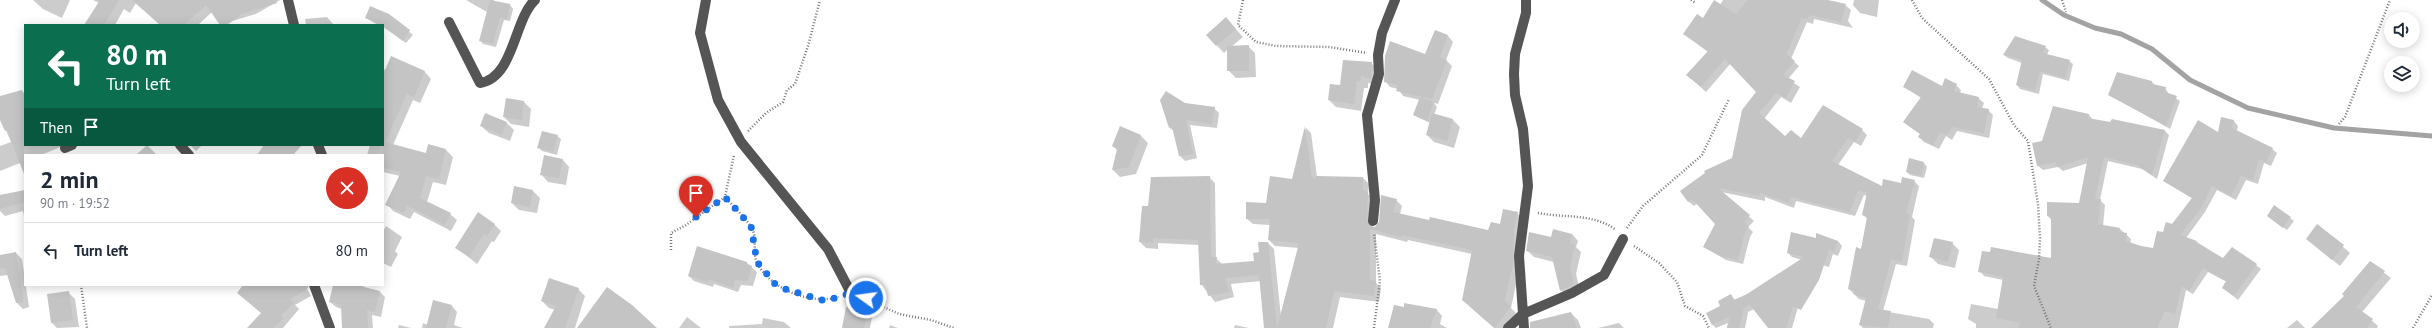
<!DOCTYPE html>
<meta charset="utf-8">
<style>
body{margin:0;font-family:"PT Sans",sans-serif;background:#f2f2f3;color:#1f2937;height:100vh;display:flex;flex-direction:column;font-size:15px;white-space:nowrap}
*{box-sizing:border-box;margin:0}
p{font-size:13px;color:#747a83}
.icon{flex:none;width:22px;height:22px;fill:none;stroke:currentColor;stroke-width:2;stroke-linecap:round;stroke-linejoin:round}
.map{position:relative;flex:1;overflow:hidden}
.details{position:absolute;left:24px;top:154px;width:360px;height:132px;display:flex;flex-direction:column;background:#fff;border-radius:0px;box-shadow:0 2px 10px #0003}
.details>*{flex:none}
.banner{position:absolute;left:24px;top:24px;width:360px;height:122px;border-radius:0px;box-shadow:0 2px 10px #0003;background:#0b6e4f;color:#fff;overflow:hidden}
.controls{position:absolute;left:2384px;top:12px;display:grid;gap:8px}
.controls a{display:grid;place-items:center;width:36px;height:36px;border-radius:50%;background:#fff;box-shadow:0 2px 10px #0003;font-size:20px}
.pin{position:absolute;display:grid;place-items:center;width:34px;height:34px;color:#fff;margin:-41px -17px;border-radius:50% 50% 50% 0;rotate:-45deg;box-shadow:0 0 4px #0007}
.pin .icon{rotate:45deg}
.me{position:absolute;width:44px;margin:-22px;rotate:284deg;stroke-linejoin:round;filter:drop-shadow(0 0 3px #0008)}
.turn{display:flex;align-items:center;gap:14px;height:84px;padding:0 16px;font-size:18px}
.turn .icon{width:52px;height:52px;stroke-width:2.5}
.turn b{display:block;font-size:28px;line-height:34px}
.then{display:flex;align-items:center;height:38px;padding:0 16px;background:#0003;gap:8px;font-size:15px}
.round{display:grid;place-items:center;flex:none;width:42px;height:42px;border-radius:21px;background:#f2f2f3}
.overview{display:flex;align-items:center;justify-content:space-between;height:68px;padding:0 16px}
h1{font-size:24px;font-weight:700;line-height:30px}
ul{padding:0;list-style:none}
li{display:flex;align-items:center;gap:12px;height:56px;padding:0 16px;border-top:1px solid #e0e1e3}
li div{flex:1}
li b{display:block;font-size:15px}
li em{font-style:normal}
.map>svg:first-child{display:block}
.shadow{fill:#0003}
.lines{fill:none;stroke-linecap:round;stroke-linejoin:round}
.stream{stroke:#a3a3a3;stroke-width:5}
.building{fill:#c4c4c4}
.path{stroke:#777;stroke-width:2.5;stroke-dasharray:1 2;stroke-linecap:butt}
.minor{stroke:#555;stroke-width:10}
.route{stroke:#1a73e8;stroke-width:7;stroke-dasharray:0 12.6}
</style>
<div class="map">
<svg width="2432" height="328" viewBox="0 0 2432 328">
<rect width="100%" height="100%" fill="#fff"/>
<path class="shadow" d="M 33,0 L 70,0 L 62,18 L 43,9 Z
M 93,0 L 280,0 L 256,14 L 222,24 L 212,12 L 198,25 L 161,25 L 136,3 L 130,13 L 124,9 L 115,25 L 85,25 L 99,3 Z
M 466,0 L 494,0 L 494,2 L 510,5 L 513,9 L 510,21 L 504,20 L 496,47 L 483,44 L 480,40 L 487,12 Z
M 1723,0 L 1823,0 L 1845,5 L 1851,10 L 1848,21 L 1853,28 L 1814,19 L 1813,24 L 1807,22 L 1791,59 L 1799,66 L 1788,79 L 1800,87 L 1791,103 L 1781,97 L 1764,119 L 1785,138 L 1801,139 L 1862,130 L 1867,135 L 1861,146 L 1854,142 L 1838,165 L 1882,188 L 1914,181 L 1919,186 L 1912,217 L 1915,220 L 1907,266 L 1896,264 L 1883,311 L 1929,319 L 1934,324 L 1933,328 L 1863,328 L 1860,325 L 1866,301 L 1859,299 L 1849,289 L 1861,250 L 1868,219 L 1863,215 L 1867,196 L 1864,195 L 1855,216 L 1796,201 L 1794,208 L 1765,197 L 1765,201 L 1721,192 L 1754,221 L 1748,227 L 1753,232 L 1750,237 L 1743,264 L 1726,260 L 1704,247 L 1716,224 L 1698,203 L 1694,206 L 1688,201 L 1732,159 L 1758,92 L 1731,63 L 1706,92 L 1693,80 L 1708,52 L 1684,34 L 1720,5 Z
M 1854,0 L 1879,0 L 1877,17 L 1860,13 L 1853,5 Z
M 388,14 L 413,35 L 406,43 L 383,27 L 383,25 L 378,25 L 366,18 Z
M 327,17 L 334,25 L 306,25 L 305,19 Z
M 1233,26 L 1243,37 L 1231,47 L 1248,46 L 1255,53 L 1256,77 L 1236,78 L 1228,70 L 1228,49 L 1224,53 L 1207,35 Z
M 1435,31 L 1448,36 L 1453,42 L 1446,60 L 1452,66 L 1438,104 L 1434,103 L 1437,107 L 1434,115 L 1453,120 L 1460,127 L 1454,148 L 1434,142 L 1427,135 L 1430,123 L 1414,115 L 1420,100 L 1403,96 L 1398,89 L 1390,87 L 1385,81 L 1425,55 Z
M 2045,47 L 2049,50 L 2047,55 L 2069,61 L 2073,64 L 2069,81 L 2043,74 L 2039,94 L 2020,89 L 2017,85 L 2022,63 L 2008,58 L 2004,55 Z
M 392,57 L 425,72 L 431,79 L 420,103 L 413,100 L 393,145 L 427,154 L 429,145 L 446,150 L 453,157 L 446,185 L 433,182 L 427,202 L 450,214 L 457,220 L 451,231 L 414,212 L 410,219 L 393,211 L 387,204 L 400,176 L 383,172 L 383,155 L 367,155 L 370,145 L 383,145 L 383,69 L 386,70 Z
M 1371,63 L 1379,70 L 1378,85 L 1368,83 L 1368,88 L 1364,88 L 1361,111 L 1336,107 L 1329,100 L 1341,86 Z
M 2152,82 L 2156,86 L 2165,88 L 2169,94 L 2180,101 L 2170,129 L 2110,95 Z
M 1956,85 L 1961,90 L 1960,93 L 1978,98 L 1984,103 L 1982,109 L 1988,110 L 1993,115 L 1989,138 L 1957,131 L 1952,140 L 1946,136 L 1939,149 L 1924,142 L 1919,137 L 1920,134 L 1904,122 L 1921,98 L 1905,87 L 1942,87 Z
M 22,91 L 25,94 L 25,145 L 63,146 L 41,155 L 25,155 L 25,161 L 0,171 L 0,146 L 11,142 L 0,117 L 0,103 Z
M 1161,100 L 1214,108 L 1219,113 L 1217,128 L 1190,125 L 1197,158 L 1185,161 L 1180,156 L 1174,131 L 1170,128 Z
M 524,102 L 531,109 L 529,127 L 511,124 L 504,117 Z
M 2054,107 L 2089,115 L 2093,120 L 2164,130 L 2169,135 L 2157,179 L 2142,169 L 2108,161 L 2100,200 L 2105,205 L 2103,226 L 2120,229 L 2131,239 L 2130,244 L 2154,249 L 2164,234 L 2193,199 L 2164,181 L 2218,133 L 2234,121 L 2238,126 L 2237,131 L 2272,149 L 2277,153 L 2271,166 L 2264,163 L 2258,184 L 2246,180 L 2236,200 L 2217,190 L 2205,212 L 2186,238 L 2197,242 L 2224,259 L 2256,265 L 2261,269 L 2238,300 L 2223,288 L 2227,282 L 2208,272 L 2193,294 L 2186,290 L 2178,328 L 1976,328 L 1976,324 L 1968,319 L 1971,304 L 1998,309 L 2003,280 L 1984,276 L 1980,271 L 2052,259 L 2052,221 L 2048,216 L 2080,204 L 2088,163 L 2063,171 L 2058,167 L 2043,170 L 2038,166 Z
M 486,115 L 507,123 L 514,130 L 510,141 L 489,133 L 481,126 Z
M 1120,128 L 1141,136 L 1148,143 L 1136,174 L 1120,177 L 1113,170 L 1118,151 L 1113,146 Z
M 1306,128 L 1311,133 L 1317,177 L 1363,178 L 1369,184 L 1368,194 L 1373,199 L 1372,228 L 1376,228 L 1396,200 L 1402,206 L 1400,214 L 1430,222 L 1489,231 L 1517,213 L 1523,219 L 1519,270 L 1511,308 L 1516,313 L 1505,328 L 1494,328 L 1469,306 L 1472,254 L 1408,240 L 1407,242 L 1376,234 L 1376,283 L 1381,288 L 1379,302 L 1340,297 L 1333,328 L 1265,328 L 1261,281 L 1231,284 L 1234,297 L 1215,302 L 1201,284 L 1199,245 L 1158,243 L 1158,249 L 1146,248 L 1140,242 L 1149,207 L 1209,177 L 1215,183 L 1216,258 L 1223,265 L 1255,262 L 1268,243 L 1274,249 L 1281,317 L 1299,248 L 1275,246 L 1269,240 L 1270,225 L 1253,224 L 1247,219 L 1293,180 Z
M 557,136 L 561,139 L 557,155 L 542,151 L 538,147 Z
M 147,145 L 157,155 L 136,155 Z
M 190,145 L 202,145 L 196,151 Z
M 264,145 L 302,145 L 293,155 L 257,155 Z
M 562,159 L 569,167 L 566,185 L 548,182 L 541,174 Z
M 1910,160 L 1924,163 L 1927,167 L 1924,178 L 1910,175 L 1907,172 Z
M 25,191 L 25,221 L 23,211 L 5,216 L 0,211 L 0,196 Z
M 533,191 L 540,198 L 537,213 L 519,210 L 512,203 Z
M 2290,218 L 2294,221 L 2287,230 L 2271,219 Z
M 494,224 L 501,231 L 494,242 L 492,241 L 477,264 L 456,247 Z
M 2318,225 L 2350,253 L 2340,266 L 2307,239 Z
M 386,226 L 402,237 L 395,251 L 398,254 L 391,267 L 383,263 L 383,231 Z
M 1572,234 L 1578,241 L 1576,247 L 1581,252 L 1576,274 L 1580,291 L 1568,296 L 1561,290 L 1554,262 L 1534,257 L 1527,250 L 1551,238 Z
M 1816,239 L 1838,241 L 1842,246 L 1838,256 L 1833,254 L 1829,267 L 1811,262 L 1792,328 L 1769,328 L 1754,309 L 1748,312 L 1745,328 L 1727,328 L 1728,323 L 1716,328 L 1712,324 L 1731,295 L 1735,300 L 1747,295 L 1802,260 L 1792,257 L 1788,253 Z
M 1952,243 L 1959,250 L 1955,268 L 1938,264 L 1931,257 Z
M 16,253 L 22,259 L 29,307 L 23,309 L 17,303 L 8,275 L 0,276 L 0,256 Z
M 2370,262 L 2391,278 L 2362,312 L 2378,326 L 2377,328 L 2312,328 L 2345,296 Z
M 747,263 L 757,272 L 753,286 L 741,285 L 738,292 L 714,284 L 713,287 L 694,281 L 689,276 Z
M 241,285 L 305,285 L 311,296 L 295,305 L 299,309 L 283,328 L 256,328 L 262,313 Z
M 334,285 L 364,285 L 363,288 L 380,292 L 385,297 L 381,317 L 372,315 L 373,328 L 343,328 L 342,309 L 336,307 L 330,302 Z
M 578,289 L 585,296 L 575,328 L 545,328 L 555,310 L 549,308 L 542,301 Z
M 68,292 L 75,299 L 79,327 L 57,328 L 52,323 Z
M 434,302 L 452,306 L 457,312 L 454,325 L 463,328 L 422,328 L 423,323 L 428,325 Z
M 1405,308 L 1437,310 L 1442,316 L 1440,324 L 1447,328 L 1389,328 Z
M 866,312 L 872,317 L 870,328 L 843,328 Z
M 1571,313 L 1578,320 L 1581,328 L 1543,328 Z
M 687,317 L 701,328 L 679,328 Z
M 763,318 L 784,322 L 791,328 L 729,328 L 729,326 L 762,324 Z
M 2297,320 L 2305,328 L 2287,328 Z
M 1619,323 L 1624,328 L 1598,328 Z
M 399,325 L 411,328 L 398,328 Z
M 890,325 L 898,328 L 889,328 Z
M 1235,325 L 1249,328 L 1234,328 Z"/>
<g class="lines">
<path class="stream" d="M 2042,0 L 2064,15 L 2095,28 L 2121,34 L 2152,49 L 2190,80 L 2248,108 L 2334,128 L 2432,136"/>
</g>
<path class="building" d="M 100,0 L 119,0 L 104,25 L 84,25 Z
M 132,0 L 276,0 L 277,3 L 242,14 L 227,25 L 220,25 L 206,5 L 184,25 L 160,25 Z
M 490,0 L 510,4 L 507,19 L 500,17 L 493,44 L 479,41 Z
M 1714,0 L 1736,14 L 1748,0 L 1828,0 L 1846,4 L 1841,22 L 1809,15 L 1808,19 L 1802,18 L 1786,54 L 1795,61 L 1783,75 L 1795,81 L 1786,98 L 1776,93 L 1759,113 L 1785,136 L 1791,130 L 1801,138 L 1823,105 L 1863,129 L 1855,142 L 1848,138 L 1832,161 L 1882,186 L 1883,179 L 1901,183 L 1902,177 L 1915,180 L 1906,213 L 1910,214 L 1902,262 L 1891,259 L 1878,309 L 1891,311 L 1888,328 L 1859,325 L 1866,298 L 1853,294 L 1854,291 L 1848,289 L 1856,247 L 1861,249 L 1867,217 L 1862,215 L 1867,193 L 1858,190 L 1850,212 L 1791,197 L 1789,203 L 1760,193 L 1760,196 L 1718,188 L 1750,215 L 1744,222 L 1749,227 L 1745,232 L 1738,260 L 1720,256 L 1703,247 L 1715,224 L 1692,199 L 1688,202 L 1680,191 L 1705,173 L 1704,171 L 1732,158 L 1742,110 L 1756,92 L 1725,59 L 1701,87 L 1686,75 L 1708,51 L 1683,34 L 1697,14 L 1703,18 Z
M 370,6 L 389,14 L 410,30 L 403,41 L 383,25 L 365,18 Z
M 1226,17 L 1236,29 L 1216,46 L 1206,35 Z
M 1435,30 L 1448,35 L 1440,57 L 1447,60 L 1432,99 L 1396,91 L 1398,85 L 1384,82 L 1385,56 L 1390,41 L 1425,54 Z
M 2015,36 L 2046,46 L 2043,53 L 2070,60 L 2065,78 L 2040,71 L 2035,91 L 2016,85 L 2022,60 L 2003,55 Z
M 1249,45 L 1249,71 L 1227,71 L 1227,46 Z
M 391,56 L 425,71 L 414,97 L 407,94 L 385,142 L 426,153 L 428,144 L 446,149 L 439,179 L 426,176 L 420,198 L 451,213 L 445,225 L 407,206 L 404,213 L 385,205 L 401,172 L 383,168 L 383,75 Z
M 1343,60 L 1372,62 L 1371,79 L 1361,76 L 1361,81 L 1357,81 L 1354,104 L 1328,100 L 1330,84 L 1340,85 Z
M 1912,70 L 1942,86 L 1945,78 L 1957,84 L 1954,91 L 1979,97 L 1977,107 L 1989,109 L 1984,133 L 1952,127 L 1947,135 L 1940,132 L 1933,145 L 1918,137 L 1920,134 L 1903,122 L 1921,97 L 1903,87 Z
M 2117,72 L 2152,81 L 2152,84 L 2166,87 L 2165,92 L 2177,96 L 2166,126 L 2108,95 Z
M 22,90 L 25,97 L 24,174 L 7,130 L 5,131 L 0,120 L 0,96 Z
M 1166,91 L 1185,103 L 1215,107 L 1212,124 L 1186,120 L 1193,154 L 1179,156 L 1172,127 L 1169,128 L 1160,100 Z
M 1420,97 L 1434,102 L 1427,121 L 1413,115 Z
M 506,98 L 524,101 L 522,120 L 503,117 Z
M 2053,106 L 2089,114 L 2088,118 L 2110,122 L 2112,119 L 2165,130 L 2152,175 L 2137,165 L 2104,157 L 2095,199 L 2101,199 L 2098,224 L 2120,228 L 2119,232 L 2127,233 L 2126,241 L 2141,246 L 2153,248 L 2157,231 L 2163,232 L 2166,222 L 2172,224 L 2192,198 L 2163,181 L 2198,120 L 2218,132 L 2221,117 L 2234,120 L 2232,128 L 2273,148 L 2266,162 L 2259,159 L 2253,180 L 2241,176 L 2231,196 L 2212,186 L 2201,208 L 2180,235 L 2197,241 L 2196,243 L 2223,258 L 2232,247 L 2257,264 L 2234,296 L 2222,288 L 2226,281 L 2203,268 L 2189,291 L 2182,286 L 2175,314 L 2165,311 L 2157,328 L 2018,328 L 2020,323 L 1996,318 L 2003,277 L 1978,272 L 1982,251 L 1990,252 L 1991,247 L 2051,258 L 2051,217 L 2047,216 L 2047,202 L 2079,203 L 2088,157 L 2057,167 L 2056,162 L 2037,166 L 2032,143 L 2042,141 Z
M 485,113 L 507,122 L 502,135 L 480,126 Z
M 1432,113 L 1453,119 L 1447,141 L 1426,135 Z
M 1120,126 L 1141,135 L 1129,167 L 1112,170 L 1117,149 L 1112,146 Z
M 1305,126 L 1312,178 L 1316,179 L 1316,176 L 1363,177 L 1363,190 L 1368,192 L 1367,221 L 1370,226 L 1375,227 L 1379,222 L 1381,195 L 1397,199 L 1393,212 L 1429,220 L 1430,217 L 1488,230 L 1491,222 L 1500,224 L 1503,209 L 1518,212 L 1514,228 L 1513,263 L 1505,301 L 1511,306 L 1495,328 L 1462,300 L 1472,250 L 1402,235 L 1401,237 L 1370,229 L 1370,280 L 1376,281 L 1374,296 L 1334,291 L 1326,328 L 1277,328 L 1299,243 L 1268,240 L 1270,219 L 1246,219 L 1246,202 L 1266,203 L 1270,176 L 1292,179 Z
M 542,131 L 558,135 L 553,152 L 537,148 Z
M 544,155 L 563,159 L 559,178 L 540,175 Z
M 1909,158 L 1924,162 L 1921,176 L 1906,172 Z
M 1210,176 L 1211,257 L 1217,257 L 1216,264 L 1254,261 L 1253,253 L 1259,252 L 1258,242 L 1268,242 L 1277,328 L 1264,328 L 1259,275 L 1226,278 L 1229,292 L 1208,296 L 1205,285 L 1200,285 L 1198,240 L 1153,238 L 1153,243 L 1139,242 L 1142,206 L 1148,206 L 1151,177 Z
M 514,186 L 533,190 L 530,207 L 511,203 Z
M 25,190 L 25,202 L 0,209 L 0,195 Z
M 2274,205 L 2291,217 L 2283,228 L 2267,216 Z
M 478,212 L 495,224 L 487,236 L 484,234 L 469,257 L 455,248 Z
M 2317,224 L 2344,245 L 2332,260 L 2306,239 Z
M 1553,229 L 1572,234 L 1570,243 L 1575,245 L 1570,268 L 1574,284 L 1560,291 L 1552,257 L 1526,251 L 1529,232 L 1551,237 Z
M 1791,232 L 1816,238 L 1816,233 L 1838,241 L 1834,252 L 1829,250 L 1819,280 L 1801,310 L 1793,306 L 1786,328 L 1768,328 L 1750,305 L 1744,308 L 1739,328 L 1727,328 L 1730,316 L 1712,325 L 1706,313 L 1720,306 L 1718,301 L 1731,294 L 1734,300 L 1747,294 L 1804,257 L 1787,253 Z
M 1934,238 L 1953,242 L 1948,262 L 1929,257 Z
M 697,246 L 747,262 L 747,264 L 752,266 L 748,281 L 735,280 L 733,288 L 709,279 L 708,282 L 688,276 Z
M 16,252 L 24,302 L 16,303 L 5,268 L 0,269 L 0,255 Z
M 2370,261 L 2385,271 L 2356,307 L 2373,319 L 2367,328 L 2311,328 L 2344,296 L 2342,294 Z
M 549,278 L 579,288 L 565,328 L 544,328 L 556,306 L 541,301 Z
M 243,285 L 308,285 L 308,288 L 290,299 L 294,303 L 281,316 L 284,318 L 274,328 L 247,328 L 261,313 L 237,293 Z
M 333,285 L 356,285 L 380,291 L 375,312 L 367,310 L 368,328 L 342,328 L 341,305 L 329,302 Z
M 607,287 L 632,305 L 657,328 L 577,328 Z
M 69,291 L 73,320 L 51,323 L 47,294 Z
M 433,300 L 452,305 L 446,328 L 426,328 Z
M 1404,303 L 1437,309 L 1430,328 L 1388,328 L 1394,305 L 1404,307 Z
M 846,307 L 867,311 L 864,328 L 842,328 Z
M 1571,312 L 1577,328 L 1530,328 L 1530,322 Z"/>
<g class="lines">
<path class="path" d="M 1243,0 L 1238,25 L 1256,42 L 1276,46 L 1329,47 L 1367,53
M 1691,0 L 1696,3
M 1912,0 L 1922,18 L 1989,79 L 2014,125 L 2028,141 L 2038,204 L 2040,238 L 2039,259 L 2034,286 L 2051,328
M 2062,0 L 2066,12
M 2339,124 L 2345,117 L 2390,0
M 748,131 L 766,113 L 783,102 L 787,90 L 795,84 L 808,46 L 820,0
M 725,197 C 733,206 744,216 751,227 C 758,237 752,252 757,263 C 772,290 810,305 839,297
M 1538,213 C 1563,218 1594,213 1616,230
M 1627,228 L 1643,206 L 1702,155 L 1729,99
M 1634,246 L 1659,263 L 1677,282 L 1685,306 L 1703,316 L 1709,328
M 671,250 L 671,233 L 686,225 L 725,197 L 734,155
M 81,285 L 87,328
M 862,297 L 899,314 L 931,320 L 954,328
M 1374,328 L 1380,281 L 1374,233
M 2413,328 L 2432,295"/>
<path class="minor" d="M 288,0 L 294,25
M 706,0 L 700,33 L 718,100 L 741,142 L 828,249 L 851,293
M 449,22 L 480,83 C 514,78 514,19 535,0
M 180,145 L 189,155
M 318,145 L 322,155
M 65,148 L 72,145
M 1373,221 L 1375,200 L 1367,115 L 1379,74 L 1378,55 L 1382,33 L 1395,0
M 314,285 L 330,328
M 1508,328 L 1523,314 L 1572,293 L 1604,275 L 1623,239
M 1524,328 L 1519,256 L 1528,186 L 1523,129 L 1515,95 L 1514,74 L 1515,54 L 1526,13 L 1526,0"/>
</g>
<g class="lines">
<path class="route" d="M 696,217 L 725,197 L 751,226 L 757,262 L 775,284 L 782,288 L 825,301 L 851,293 L 866,298"/>
</g>
</svg>
<div class="controls">
<a><svg class="icon" aria-label="sound" viewBox="0 0 24 24"><path d="M4 9h4l5-4v14l-5-4H4zM17 9q2 3 0 6"/></svg></a>
<a><svg class="icon" aria-label="layers" viewBox="0 0 24 24"><path d="M12 4l9 5-9 5-9-5zM3 14l9 5 9-5"/></svg></a>
</div>
<div class="pin" style="left:696px;top:217px;background:#d93025"><svg class="icon" aria-label="arrive" viewBox="0 0 24 24"><path d="M6 21V4h12l-3 4 3 4H6"/></svg></div>
<svg class="me" style="left:866px;top:298px" viewBox="-20 -20 40 40"><circle r="17" fill="#1a73e8" stroke="#fff" stroke-width="3"/><path d="M0-11L8 9 0 5-8 9z" fill="#fff"/></svg>
<div class="banner">
<div class="turn"><svg class="icon" aria-label="left" viewBox="0 0 24 24"><path d="M17 20v-9H6M10 6l-5 5 5 5"/></svg><div><b>80 m</b>Turn left</div></div>
<div class="then">Then<svg class="icon" aria-label="arrive" viewBox="0 0 24 24"><path d="M6 21V4h12l-3 4 3 4H6"/></svg></div>
</div>
<section class="details">
<div class="overview"><div><h1>2 min</h1><p>90 m · 19:52</p></div><a class="round" style="background:#d93025;color:#fff"><svg class="icon" aria-label="close" viewBox="0 0 24 24"><path d="M6 6l12 12M18 6L6 18"/></svg></a></div>
<ul>
<li><svg class="icon" aria-label="left" viewBox="0 0 24 24"><path d="M17 20v-9H6M10 6l-5 5 5 5"/></svg><div><b>Turn left</b></div><em>80 m</em></li>
</ul>
</section>
</div>
